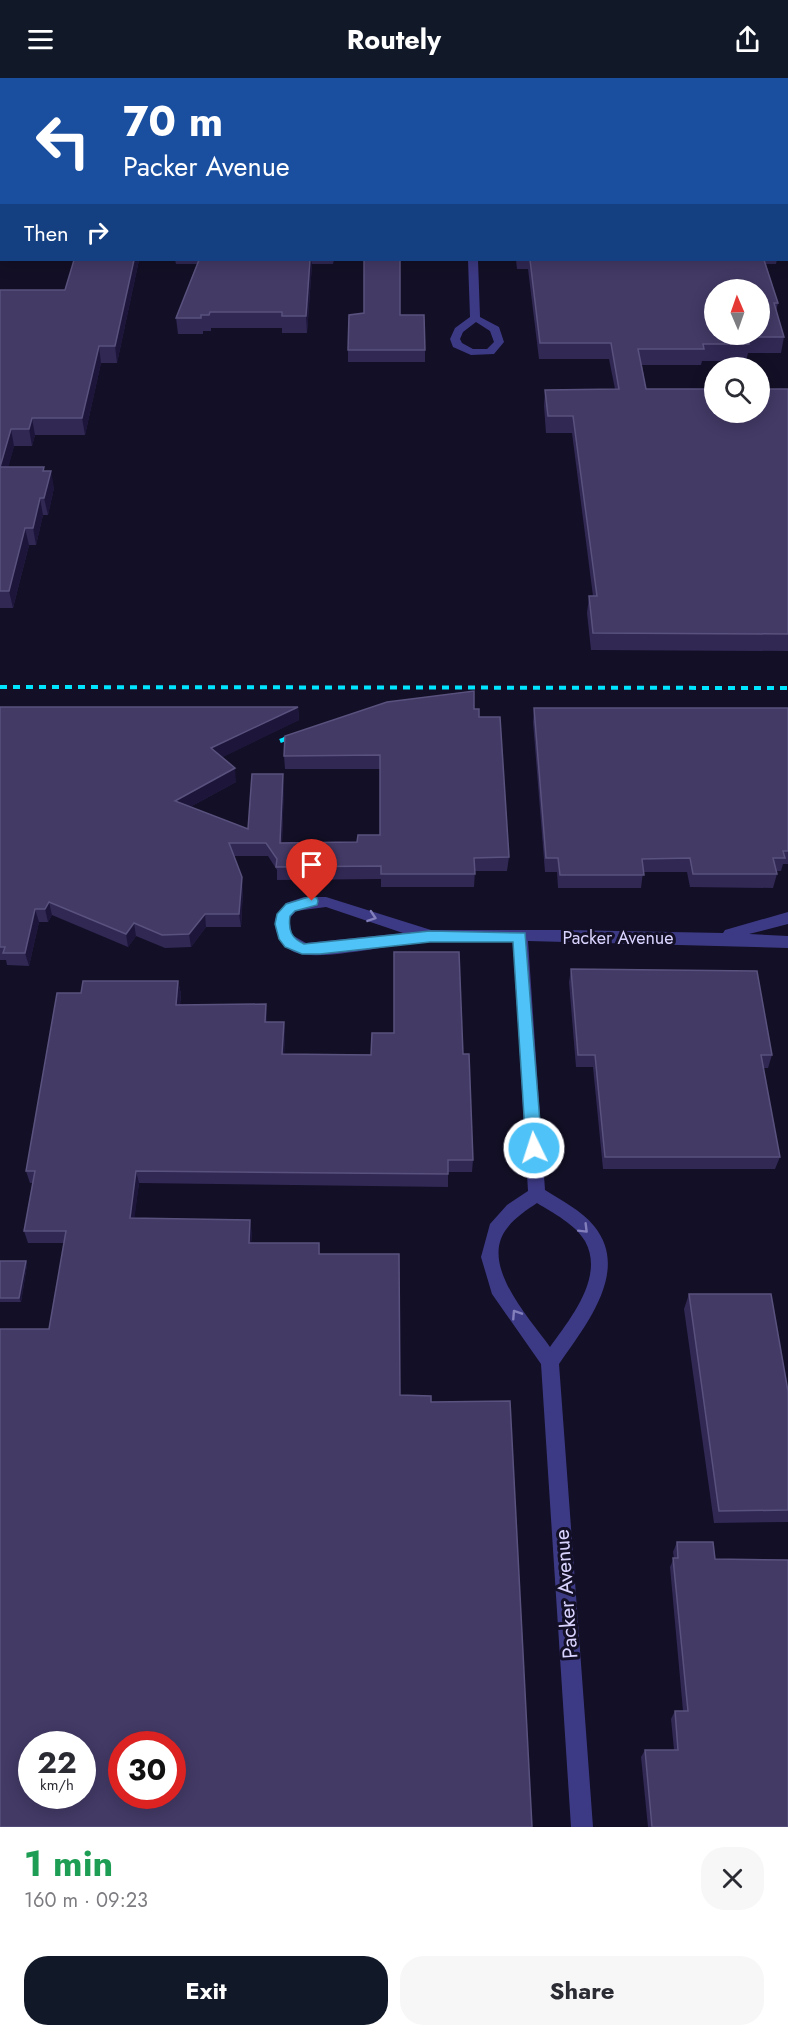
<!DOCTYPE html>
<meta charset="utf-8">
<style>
body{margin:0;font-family:Jost,sans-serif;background:#f7f7f7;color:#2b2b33;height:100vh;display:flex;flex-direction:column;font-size:22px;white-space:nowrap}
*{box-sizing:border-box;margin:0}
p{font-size:20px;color:#7c7c81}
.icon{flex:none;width:33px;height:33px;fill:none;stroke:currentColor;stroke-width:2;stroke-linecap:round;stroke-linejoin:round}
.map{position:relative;height:1749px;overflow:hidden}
.side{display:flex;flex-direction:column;background:#fff;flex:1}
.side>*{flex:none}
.top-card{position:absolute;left:0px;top:0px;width:789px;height:183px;box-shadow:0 3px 15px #0003;background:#1a4fa0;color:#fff;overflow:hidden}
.needle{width:39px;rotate:358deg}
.fabs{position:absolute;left:704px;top:201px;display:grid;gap:12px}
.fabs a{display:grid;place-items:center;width:66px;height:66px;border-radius:50%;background:#fff;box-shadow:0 3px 15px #0003;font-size:30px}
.speed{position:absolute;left:18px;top:1653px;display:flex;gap:12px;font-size:30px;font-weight:700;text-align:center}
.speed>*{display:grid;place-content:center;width:78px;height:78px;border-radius:50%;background:#fff;box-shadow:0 3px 15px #0003;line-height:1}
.speed small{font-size:15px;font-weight:400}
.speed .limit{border:9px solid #d22;background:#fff;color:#111}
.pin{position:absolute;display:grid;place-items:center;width:51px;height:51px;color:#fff;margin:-62px -26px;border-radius:50% 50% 50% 0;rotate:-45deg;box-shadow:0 0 6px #0007}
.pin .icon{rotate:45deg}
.me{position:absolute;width:66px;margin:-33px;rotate:356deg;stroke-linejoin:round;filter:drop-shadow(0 0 4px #0008)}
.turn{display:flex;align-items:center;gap:21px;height:126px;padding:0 24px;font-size:27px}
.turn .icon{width:78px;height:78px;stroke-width:2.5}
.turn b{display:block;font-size:42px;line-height:51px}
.then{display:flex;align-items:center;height:57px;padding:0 24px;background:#0003;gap:12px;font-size:22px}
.round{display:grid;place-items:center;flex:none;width:63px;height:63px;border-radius:24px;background:#f7f7f7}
.overview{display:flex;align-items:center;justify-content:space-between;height:102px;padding:0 24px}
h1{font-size:36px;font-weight:700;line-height:45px;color:#1e9e55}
.cta{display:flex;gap:12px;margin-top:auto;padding:12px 24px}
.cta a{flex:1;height:69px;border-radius:24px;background:#111827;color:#fff;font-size:24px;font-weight:700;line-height:69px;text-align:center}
.cta a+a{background:#f7f7f7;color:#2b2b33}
header{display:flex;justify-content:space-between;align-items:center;height:78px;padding:0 24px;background:#111827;color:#fff;font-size:27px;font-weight:700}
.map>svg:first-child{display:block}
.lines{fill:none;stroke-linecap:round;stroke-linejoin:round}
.minor{fill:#3d3a85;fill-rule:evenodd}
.rail-far1{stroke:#00e5ff;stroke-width:4;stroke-dasharray:7 6;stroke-linecap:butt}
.rail{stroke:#00e5ff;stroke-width:4.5;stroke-dasharray:9 8;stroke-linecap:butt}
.wall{fill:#312854}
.shaded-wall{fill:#1d163a}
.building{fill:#433a66;stroke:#5a527e;stroke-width:1.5;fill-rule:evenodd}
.oneway{stroke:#837fbc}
.route{fill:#4fc3f7;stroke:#337fa1;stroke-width:1.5}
.labels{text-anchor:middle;stroke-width:6;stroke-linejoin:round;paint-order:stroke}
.street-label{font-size:18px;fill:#d9d4ff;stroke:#130f26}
.near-street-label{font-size:21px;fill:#d9d4ff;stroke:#130f26}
</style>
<header><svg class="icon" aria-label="menu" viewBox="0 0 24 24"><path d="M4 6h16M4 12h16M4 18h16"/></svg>Routely<svg class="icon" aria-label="share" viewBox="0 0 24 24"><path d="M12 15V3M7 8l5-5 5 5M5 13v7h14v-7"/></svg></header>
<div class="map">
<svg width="788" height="1749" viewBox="0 0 788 1749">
<rect width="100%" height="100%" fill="#130f26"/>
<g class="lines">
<path class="minor" d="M 459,0 L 467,0 L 467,2 L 459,2 Z
M 468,182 L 478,182 L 480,239 L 499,249 L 504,264 L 494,276 L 471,277 L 453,269 L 450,261 L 455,250 L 470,239 ZM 476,244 L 490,253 L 494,264 L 487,271 L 473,271 L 462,265 L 460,261 L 463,254 Z
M 304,819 L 326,819 L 431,852 L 566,852 L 723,855 L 725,852 L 788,834 L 788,846 L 749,856 L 788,858 L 788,870 L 528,863 L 545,1112 C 562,1123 581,1132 594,1148 C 631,1193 585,1248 559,1286 L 593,1749 L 571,1749 L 541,1286 L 492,1216 L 481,1179 L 490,1146 L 507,1127 L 528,1113 L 513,863 C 481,863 448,862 417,865 C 387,867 319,884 294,874 C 281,868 274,854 275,841 L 286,825 ZM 326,829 L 403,855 L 306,865 L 292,857 L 289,841 L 296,833 ZM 537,1125 C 553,1135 575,1146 585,1163 C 605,1199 570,1241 550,1269 C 530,1241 481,1189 505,1153 C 513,1141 525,1133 537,1125 Z"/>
<path class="rail-far1" d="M 0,609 L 788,610
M 284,661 L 301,655"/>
<path class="rail" d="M 280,663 L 288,660"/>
</g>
<path class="wall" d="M 0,0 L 2,2 L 2,127 L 0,127 Z
M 756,0 L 788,0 L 788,118 L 788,2 L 756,2 Z
M 2,137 L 2,179 L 0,179 L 0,142 Z
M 139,182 L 117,285 L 101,285 L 85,357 L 35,357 L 32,368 L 14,368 L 8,389 L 45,393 L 54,410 L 48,437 L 43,437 L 36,467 L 29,467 L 13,530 L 0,530 L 0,212 L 65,212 Z
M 175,182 L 334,182 L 333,186 L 312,186 L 307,255 L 282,255 L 282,250 L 211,250 L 211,253 L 203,253 L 203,256 L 178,256 L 176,240 L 197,186 L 176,186 Z
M 516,182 L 777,182 L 776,186 L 766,186 L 778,225 L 776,234 L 784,259 L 781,275 L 748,275 L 746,283 L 702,283 L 701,287 L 642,287 L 646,311 L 788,311 L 788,573 L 591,572 L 587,535 L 589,518 L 593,518 L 572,355 L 546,355 L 544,328 L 545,312 L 615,311 L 609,281 L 539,281 L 528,191 L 517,191 Z
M 400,237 L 425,272 L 425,284 L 348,284 L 348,272 Z
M 0,629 L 298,629 L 299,642 L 222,679 L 236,704 L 190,729 L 248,751 L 284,709 L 282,765 L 357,764 L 380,757 L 380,691 L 285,691 L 284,678 L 474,631 L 479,639 L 509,779 L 507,793 L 475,793 L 474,809 L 381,809 L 381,801 L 277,802 L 277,792 L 268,778 L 234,778 L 243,812 L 241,849 L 206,849 L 191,869 L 165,870 L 136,858 L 128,869 L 52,837 L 48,844 L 39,844 L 29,888 L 7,887 L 6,882 L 0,882 Z
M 534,630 L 788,630 L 788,786 L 783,786 L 781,793 L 776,793 L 777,796 L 773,810 L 690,809 L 687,794 L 643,794 L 641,810 L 558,810 L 557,794 L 545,794 L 533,644 Z
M 571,891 L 772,977 L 768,990 L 763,990 L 780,1079 L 775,1091 L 603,1091 L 593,989 L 576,989 L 569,904 Z
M 178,903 L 181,916 L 180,927 L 266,926 L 267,944 L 284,944 L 285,957 L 284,976 L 463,976 L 473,1082 L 472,1094 L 448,1094 L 448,1109 L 139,1105 L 134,1140 L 252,1154 L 251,1165 L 319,1165 L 320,1176 L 400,1317 L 431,1324 L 532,1749 L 49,1251 L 64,1165 L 28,1165 L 24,1153 L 33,1105 L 30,1105 L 26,1093 L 81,915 Z
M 26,1183 L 27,1187 L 21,1224 L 0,1224 L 0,1185 Z
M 689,1216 L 788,1313 L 788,1444 L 714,1445 L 684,1231 Z
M 677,1464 L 715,1481 L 788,1749 L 648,1749 L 641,1679 L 645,1672 L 674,1672 L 671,1641 L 675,1633 L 683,1633 L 670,1489 L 674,1480 L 673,1474 Z"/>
<path class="shaded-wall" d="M 134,182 L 139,182 L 117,285 L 115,268 Z
M 310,182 L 311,182 L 312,186 L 307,255 L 306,238 Z
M 99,268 L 101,285 L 85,357 L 82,340 Z
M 32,340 L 35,357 L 32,368 L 29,351 Z
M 11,351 L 14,368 L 4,406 L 0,389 Z
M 51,393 L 54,410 L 48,437 L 44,420 Z
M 40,420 L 43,437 L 36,467 L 33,450 Z
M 25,450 L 29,467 L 13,530 L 9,513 Z
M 298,629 L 299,642 L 213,684 L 211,670 Z
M 235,690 L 236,704 L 177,736 L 175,723 Z
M 283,696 L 284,709 L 281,778 L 280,765 Z
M 242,799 L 243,812 L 241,849 L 239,836 Z
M 49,824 L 52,837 L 48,844 L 45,831 Z
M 35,831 L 39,844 L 29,888 L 25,875 Z
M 205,836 L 206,849 L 191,869 L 189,856 Z
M 134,845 L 136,858 L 128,869 L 126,856 Z
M 178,903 L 181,916 L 178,940 L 176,927 Z
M 266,926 L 267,939 L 266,957 L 265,944 Z
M 284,944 L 285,957 L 284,989 L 282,976 Z
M 136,1093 L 139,1105 L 133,1152 L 130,1140 Z
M 250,1142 L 252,1154 L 250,1177 L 249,1165 Z
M 26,1183 L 27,1187 L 21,1224 L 19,1220 Z"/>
<path class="building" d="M 0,0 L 421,0 L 421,2 L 2,2 L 2,111 L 0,111 Z
M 503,0 L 573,0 L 573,2 L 508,2 L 503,1 Z
M 760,0 L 788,0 L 788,93 L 788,2 L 760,2 Z
M 2,137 L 2,163 L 0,163 L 0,142 Z
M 74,182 L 134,182 L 115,268 L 99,268 L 82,340 L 32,340 L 29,351 L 11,351 L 0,389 L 0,212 L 65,212 Z
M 199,182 L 310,182 L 306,238 L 282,238 L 282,234 L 210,234 L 209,237 L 201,237 L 201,240 L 176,240 Z
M 364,182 L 400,182 L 400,237 L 424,237 L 425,272 L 348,272 L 349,237 L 364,235 Z
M 530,182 L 764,182 L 778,225 L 774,225 L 784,259 L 747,259 L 749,266 L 703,266 L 704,271 L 638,271 L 646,311 L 714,311 L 714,334 L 759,334 L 759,311 L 788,311 L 788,556 L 593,555 L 589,518 L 597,518 L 573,338 L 548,338 L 545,312 L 619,311 L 611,265 L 540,265 ZM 714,212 L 759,212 L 759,256 L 714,256 Z
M 0,389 L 44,389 L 43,393 L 51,393 L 44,420 L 40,420 L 33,450 L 25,450 L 9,513 L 0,513 Z
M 474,613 L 474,631 L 479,631 L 479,639 L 500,639 L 509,779 L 474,780 L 475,796 L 381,796 L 381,788 L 276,789 L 277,781 L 266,765 L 229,765 L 242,799 L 239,836 L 205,836 L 189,856 L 162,857 L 134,845 L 126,856 L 49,824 L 45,831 L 35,831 L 25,875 L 3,875 L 5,869 L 0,869 L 0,629 L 298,629 L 211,670 L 235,690 L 175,723 L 248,751 L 252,696 L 283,696 L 280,765 L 357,764 L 358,757 L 380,757 L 380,677 L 284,678 L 285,658 L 387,624 Z
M 534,630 L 788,630 L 788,773 L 783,773 L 785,780 L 773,780 L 777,796 L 693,796 L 690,780 L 642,781 L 644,797 L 560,797 L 558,780 L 546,780 Z
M 394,874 L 459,874 L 463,976 L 469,976 L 473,1082 L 448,1082 L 448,1096 L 136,1093 L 130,1140 L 250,1142 L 249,1165 L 319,1165 L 319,1176 L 399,1176 L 400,1317 L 431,1318 L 431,1324 L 510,1323 L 532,1749 L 0,1749 L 0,1251 L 49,1251 L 66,1153 L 24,1153 L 35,1093 L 26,1093 L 57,915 L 81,915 L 83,903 L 178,903 L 176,927 L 266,926 L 265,944 L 284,944 L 282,976 L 371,977 L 372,955 L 394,955 ZM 32,1666 L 82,1666 L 82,1718 L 32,1718 ZM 122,1666 L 172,1666 L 172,1718 L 122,1718 Z
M 571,891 L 757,893 L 772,977 L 761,977 L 780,1079 L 605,1079 L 595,977 L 578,977 Z
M 0,1183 L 26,1183 L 19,1220 L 0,1220 Z
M 689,1216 L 771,1216 L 788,1313 L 788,1432 L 719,1433 Z
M 677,1464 L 713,1464 L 715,1481 L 788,1482 L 788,1749 L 652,1749 L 645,1672 L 678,1672 L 675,1633 L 688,1633 L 673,1480 L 678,1480 Z"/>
<defs><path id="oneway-chevron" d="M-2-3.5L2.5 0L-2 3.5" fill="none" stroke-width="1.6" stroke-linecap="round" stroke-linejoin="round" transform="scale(1.5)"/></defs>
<g class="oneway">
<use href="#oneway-chevron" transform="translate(372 839) rotate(19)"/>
<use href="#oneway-chevron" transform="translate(584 1151) rotate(45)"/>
<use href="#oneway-chevron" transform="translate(516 1236) rotate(-123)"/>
</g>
<path class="route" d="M 312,818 L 317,820 L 318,823 L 317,827 L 295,833 L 290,838 C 288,852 291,860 304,866 L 430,853 L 525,855 L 542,1070 L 539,1074 L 534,1076 L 529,1074 L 526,1070 L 513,864 L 430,864 L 320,876 L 302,876 L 285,869 L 279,861 L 275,846 L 277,836 L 286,826 Z"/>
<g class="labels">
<g class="street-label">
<text x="618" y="866">Packer Avenue</text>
</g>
<g class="near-street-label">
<text transform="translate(566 1516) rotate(-94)" y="7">Packer Avenue</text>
</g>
</g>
</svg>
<div class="fabs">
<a><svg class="needle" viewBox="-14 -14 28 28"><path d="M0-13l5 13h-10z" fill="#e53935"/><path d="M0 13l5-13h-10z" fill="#7c7c81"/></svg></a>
<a><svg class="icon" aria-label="search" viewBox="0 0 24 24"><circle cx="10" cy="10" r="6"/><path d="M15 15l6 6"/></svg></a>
</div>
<div class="speed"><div>22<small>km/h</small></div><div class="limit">30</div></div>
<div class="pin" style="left:312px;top:823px;background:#d93025"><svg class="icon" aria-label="arrive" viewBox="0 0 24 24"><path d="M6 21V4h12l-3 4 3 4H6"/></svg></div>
<svg class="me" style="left:534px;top:1070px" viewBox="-20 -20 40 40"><circle r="17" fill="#4fc3f7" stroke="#fff" stroke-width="3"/><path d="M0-11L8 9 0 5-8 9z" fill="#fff"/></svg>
<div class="top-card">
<div class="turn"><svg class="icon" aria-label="left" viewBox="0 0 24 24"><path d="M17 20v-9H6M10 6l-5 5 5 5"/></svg><div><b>70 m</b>Packer Avenue</div></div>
<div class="then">Then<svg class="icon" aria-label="right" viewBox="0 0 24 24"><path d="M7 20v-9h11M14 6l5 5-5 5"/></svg></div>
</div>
</div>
<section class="side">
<div class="overview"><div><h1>1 min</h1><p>160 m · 09:23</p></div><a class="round"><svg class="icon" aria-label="close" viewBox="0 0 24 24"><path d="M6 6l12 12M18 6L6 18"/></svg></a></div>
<div class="cta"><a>Exit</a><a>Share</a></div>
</section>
